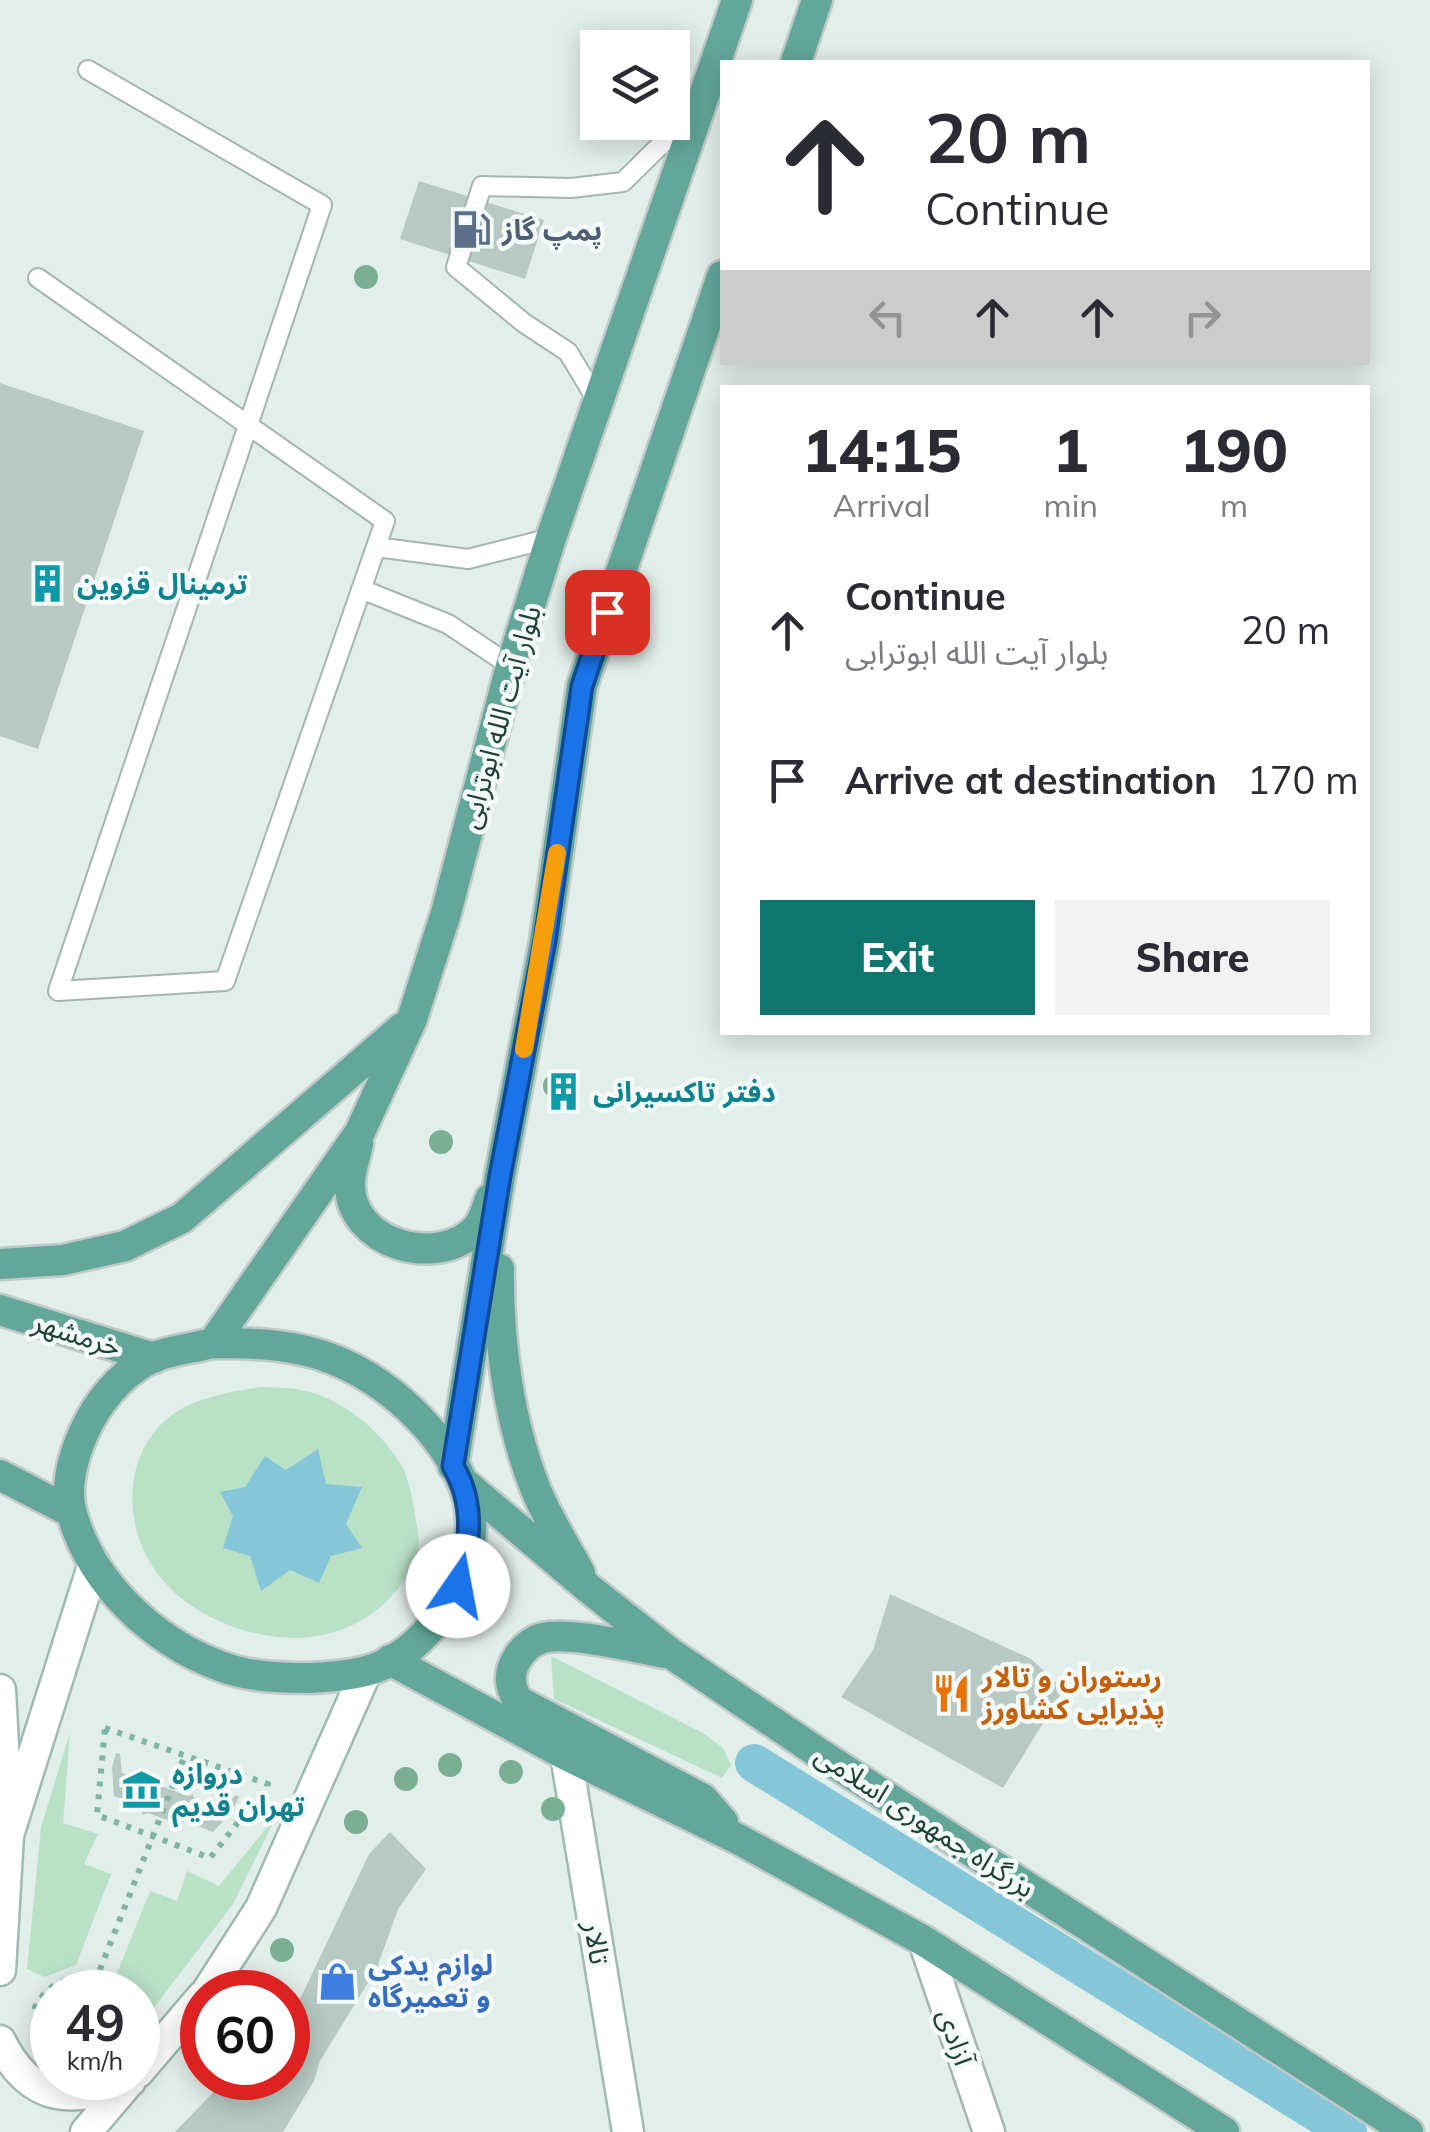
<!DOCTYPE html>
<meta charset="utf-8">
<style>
body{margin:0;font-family:Mulish,"Noto Sans Arabic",sans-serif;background:#f2f2f3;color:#2b2b33;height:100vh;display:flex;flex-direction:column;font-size:38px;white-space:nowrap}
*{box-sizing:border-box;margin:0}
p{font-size:32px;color:#7c7c81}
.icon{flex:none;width:55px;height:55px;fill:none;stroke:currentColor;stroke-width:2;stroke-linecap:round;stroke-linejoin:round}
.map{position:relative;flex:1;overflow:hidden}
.sheet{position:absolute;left:720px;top:385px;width:650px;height:650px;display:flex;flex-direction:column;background:#fff;border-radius:0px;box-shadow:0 5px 25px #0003}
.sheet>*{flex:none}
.top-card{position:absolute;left:720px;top:60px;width:650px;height:305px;border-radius:0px;box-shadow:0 5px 25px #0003;background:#fff;color:#2b2b33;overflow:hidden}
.controls{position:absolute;left:580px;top:30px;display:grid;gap:20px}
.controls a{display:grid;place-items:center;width:110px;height:110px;border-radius:0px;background:#fff;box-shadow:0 5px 25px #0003;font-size:50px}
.speed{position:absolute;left:30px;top:1970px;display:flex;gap:20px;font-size:50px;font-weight:700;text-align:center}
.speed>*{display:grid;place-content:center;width:130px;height:130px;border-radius:50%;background:#fff;box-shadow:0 5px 25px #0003;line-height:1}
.speed small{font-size:25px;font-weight:400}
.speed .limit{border:15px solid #d22;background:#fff;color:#111}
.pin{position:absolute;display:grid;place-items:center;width:85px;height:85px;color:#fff;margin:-42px;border-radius:20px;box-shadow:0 5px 15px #0006}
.me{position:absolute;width:110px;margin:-55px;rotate:12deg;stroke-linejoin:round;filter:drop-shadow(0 0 8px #0008)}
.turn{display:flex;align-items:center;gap:35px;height:210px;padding:0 40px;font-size:45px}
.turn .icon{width:130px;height:130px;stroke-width:2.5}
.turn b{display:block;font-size:70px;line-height:85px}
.lanes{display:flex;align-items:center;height:95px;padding:0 40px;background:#0003;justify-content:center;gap:50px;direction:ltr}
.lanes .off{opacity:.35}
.eta{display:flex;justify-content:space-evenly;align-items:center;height:170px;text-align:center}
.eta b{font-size:60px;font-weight:800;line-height:70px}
.cta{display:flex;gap:20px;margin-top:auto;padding:20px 40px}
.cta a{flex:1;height:115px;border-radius:0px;background:#0f766e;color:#fff;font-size:40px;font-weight:800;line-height:115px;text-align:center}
.cta a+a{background:#f2f2f3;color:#2b2b33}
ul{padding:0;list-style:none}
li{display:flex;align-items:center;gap:30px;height:150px;padding:0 40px}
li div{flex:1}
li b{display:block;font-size:38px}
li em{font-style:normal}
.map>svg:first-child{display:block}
.green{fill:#b9e1c6}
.water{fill:#85c6d8}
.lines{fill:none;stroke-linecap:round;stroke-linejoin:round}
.canal{stroke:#85c6d8;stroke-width:38}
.building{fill:#b7c9c2}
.lane-casing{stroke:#a4b6b1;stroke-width:22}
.street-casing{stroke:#a4b6b1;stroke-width:35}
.secondary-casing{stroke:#9fbab2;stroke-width:35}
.primary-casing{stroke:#c1cac8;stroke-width:35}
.path{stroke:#7fb4a7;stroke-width:6;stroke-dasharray:5 8;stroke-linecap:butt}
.lane{stroke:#fff;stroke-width:18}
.street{stroke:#fff;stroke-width:30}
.secondary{stroke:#fff;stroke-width:30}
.primary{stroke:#62a79a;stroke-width:30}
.tree{fill:#7baf93}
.route-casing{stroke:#114b97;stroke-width:25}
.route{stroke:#1a73e8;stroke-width:18}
.slow{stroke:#f59e0b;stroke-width:18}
.labels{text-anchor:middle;stroke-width:9;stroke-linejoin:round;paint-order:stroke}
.service-label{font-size:28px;font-weight:bold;fill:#4e5e75;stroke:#f3faf7;text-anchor:start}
.culture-label{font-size:28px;font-weight:bold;fill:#0d838f;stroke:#f3faf7;text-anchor:start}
.street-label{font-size:28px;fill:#20403a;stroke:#f3faf7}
.food-label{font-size:28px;font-weight:bold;fill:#c56008;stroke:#f3faf7;text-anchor:start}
.shop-label{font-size:28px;font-weight:bold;fill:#366cbe;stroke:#f3faf7;text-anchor:start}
</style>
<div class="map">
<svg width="1430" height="2132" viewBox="0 0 1430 2132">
<rect width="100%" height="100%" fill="#e2eee9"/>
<path class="green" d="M 261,1387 C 275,1388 292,1387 306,1391 C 344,1400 380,1431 400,1463 C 410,1479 413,1503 416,1521 C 417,1528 419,1537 419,1544 C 417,1562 407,1578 396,1591 C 355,1641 289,1648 231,1626 C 192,1611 161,1588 143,1549 C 122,1501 131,1438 181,1409 C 205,1396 234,1391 261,1387 Z
M 551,1656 L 703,1733 L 723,1748 L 731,1765 L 722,1778 L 554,1699 Z
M 70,1733 L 63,1823 L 98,1834 L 84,1864 L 111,1874 L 76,1965 L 45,1977 L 27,1969 L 41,1827 Z
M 277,1815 L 233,1904 L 146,2018 L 138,2014 L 138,1992 L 119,1992 L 114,1981 L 150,1891 L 177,1901 L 187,1871 L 219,1886 Z"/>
<path class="water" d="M 318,1449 L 326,1484 L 362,1487 L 346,1524 L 362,1548 L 331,1556 L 319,1583 L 290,1570 L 261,1591 L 250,1556 L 223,1548 L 233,1516 L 220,1492 L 245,1487 L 265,1456 L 286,1470 Z"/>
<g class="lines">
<path class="canal" d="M 754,1763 L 1348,2132"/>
</g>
<path class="building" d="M 419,181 L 544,220 L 525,279 L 400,239 Z
M 0,383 L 144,431 L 38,749 L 0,736 Z
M 558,1070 L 574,1072 L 568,1114 L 552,1113 Z
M 890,1594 L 1031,1659 L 1064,1689 L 1003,1788 L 841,1697 L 873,1650 Z
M 116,1753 L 120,1754 L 122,1773 L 151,1783 L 156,1781 L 158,1785 L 188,1796 L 193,1794 L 194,1799 L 222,1808 L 236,1795 L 239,1796 L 233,1810 L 213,1832 L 184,1821 L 178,1828 L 176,1823 L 148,1813 L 142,1815 L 143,1807 L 114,1796 L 112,1767 Z
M 390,1832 L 426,1869 L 398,1909 L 377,1968 L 320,2061 L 314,2081 L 283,2132 L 175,2132 L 227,2078 L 288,2078 L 288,2018 L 302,1995 L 369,1854 Z"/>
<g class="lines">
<defs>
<path id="lane" d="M 38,278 L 385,521 L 225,981 L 58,991 L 322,205 L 88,70
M 598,402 L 568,352 L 524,323 L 456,267 L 482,186 L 571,188 L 623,182 L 694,112
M 376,547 L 468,559 L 551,538
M 361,589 L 448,624 L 511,666"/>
<path id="street" d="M 924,1941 L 989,2132"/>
<path id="secondary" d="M 0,1690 L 7,1817
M 566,1755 L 628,2132
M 0,1970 L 8,1835 L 94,1563
M 207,1992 L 261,1908 L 365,1674
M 0,2041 C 30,2102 71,2104 130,2081
M 138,2072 L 202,1997
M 86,2132 L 126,2085"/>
<path id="primary" d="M 796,62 L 817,0
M 358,1144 C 355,1157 350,1171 350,1183 C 348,1244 439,1270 477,1228 C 483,1221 487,1208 490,1199
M 0,1264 L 63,1260 L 125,1246 L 182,1218 L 402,1028
M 499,1269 C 498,1342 509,1423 536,1490 C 548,1519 565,1546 580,1573
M 0,1310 L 154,1358
M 213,1343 L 360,1132 L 412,1019 L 446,913 L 511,666 L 551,538 L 737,0
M 213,1343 C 254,1343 294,1344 332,1359 C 386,1380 439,1428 462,1481 C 485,1532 461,1596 425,1634 C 390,1671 358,1676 309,1678 C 280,1678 248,1677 220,1666 C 153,1641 92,1584 72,1514 C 63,1484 76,1446 90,1420 C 104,1394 127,1369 154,1357 C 172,1350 194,1348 213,1343 Z
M 453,1466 L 500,1176 L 545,941 L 582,686 L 722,276
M 0,1475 L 71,1512
M 463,1482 L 587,1587 L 673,1655 L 817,1752 L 1408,2132
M 671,1654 C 641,1649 570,1631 543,1638 C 533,1640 523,1649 518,1657 C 508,1672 509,1686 518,1701 L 703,1799 L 723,1822
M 390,1660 L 566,1755 L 738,1839 L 924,1941 L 1224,2132"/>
</defs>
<use href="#lane" class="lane-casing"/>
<use href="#street" class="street-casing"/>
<use href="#secondary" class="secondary-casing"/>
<use href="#primary" class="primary-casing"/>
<path class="path" d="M 105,1728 L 268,1784 L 210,1858 L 97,1815 Z
M 95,1982 L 185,1755
M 36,2035 L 35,2007 C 52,1976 82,1970 108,1992"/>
<use href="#lane" class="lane"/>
<use href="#street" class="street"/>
<use href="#secondary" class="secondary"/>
<use href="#primary" class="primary"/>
</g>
<g class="tree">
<circle cx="366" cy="277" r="12"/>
<circle cx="555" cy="1086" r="12"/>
<circle cx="441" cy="1142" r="12"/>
<circle cx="450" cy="1765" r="12"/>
<circle cx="511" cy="1772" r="12"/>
<circle cx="406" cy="1779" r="12"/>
<circle cx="553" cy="1809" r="12"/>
<circle cx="356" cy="1822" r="12"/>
<circle cx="282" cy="1950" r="12"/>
</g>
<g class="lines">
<defs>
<path id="route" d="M 458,1586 C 470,1546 476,1504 453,1466 L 500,1176 L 545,941 L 582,686 L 607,612"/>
</defs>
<use href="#route" class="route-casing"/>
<use href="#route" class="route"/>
<path class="slow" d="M 524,1049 L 557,853"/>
</g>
<defs>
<symbol id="fuel-bare" viewBox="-9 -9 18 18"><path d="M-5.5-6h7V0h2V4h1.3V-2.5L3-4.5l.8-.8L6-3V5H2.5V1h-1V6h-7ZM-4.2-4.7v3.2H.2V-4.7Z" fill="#5c6f8a" stroke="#f3faf7" stroke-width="2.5" paint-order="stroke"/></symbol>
<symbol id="building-bare" viewBox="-9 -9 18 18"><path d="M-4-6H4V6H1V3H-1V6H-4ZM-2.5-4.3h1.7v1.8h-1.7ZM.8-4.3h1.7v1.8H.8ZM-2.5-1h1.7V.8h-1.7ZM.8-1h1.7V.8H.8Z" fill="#0f9aa8" stroke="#f3faf7" stroke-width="2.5" paint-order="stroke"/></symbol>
<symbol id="restaurant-bare" viewBox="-9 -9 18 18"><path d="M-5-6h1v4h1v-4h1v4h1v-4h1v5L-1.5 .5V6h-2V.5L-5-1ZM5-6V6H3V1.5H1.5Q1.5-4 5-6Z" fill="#e8710a" stroke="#f3faf7" stroke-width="2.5" paint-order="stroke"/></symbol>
<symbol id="museum-bare" viewBox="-9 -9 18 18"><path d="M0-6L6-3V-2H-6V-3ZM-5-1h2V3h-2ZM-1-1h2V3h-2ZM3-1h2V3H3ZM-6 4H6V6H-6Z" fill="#0f9aa8" stroke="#f3faf7" stroke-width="2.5" paint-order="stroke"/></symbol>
<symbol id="shop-bare" viewBox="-9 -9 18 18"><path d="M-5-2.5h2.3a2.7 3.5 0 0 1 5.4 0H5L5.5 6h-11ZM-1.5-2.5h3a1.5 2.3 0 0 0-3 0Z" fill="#3f7fe0" stroke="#f3faf7" stroke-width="2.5" paint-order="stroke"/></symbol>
</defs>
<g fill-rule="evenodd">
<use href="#fuel-bare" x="444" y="202" width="55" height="55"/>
<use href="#building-bare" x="20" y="556" width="55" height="55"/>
<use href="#building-bare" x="536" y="1064" width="55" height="55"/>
<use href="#restaurant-bare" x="924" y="1666" width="55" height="55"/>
<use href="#museum-bare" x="114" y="1762" width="55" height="55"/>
<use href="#shop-bare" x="310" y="1954" width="55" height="55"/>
</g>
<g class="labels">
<g class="service-label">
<text x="502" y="240">پمپ گاز</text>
</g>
<g class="culture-label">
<text x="77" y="594">ترمینال قزوین</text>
<text x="593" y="1102">دفتر تاکسیرانی</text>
<text x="172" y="1784">دروازه<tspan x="172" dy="32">تهران قدیم</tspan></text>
</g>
<g class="street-label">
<text transform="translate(500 717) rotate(-74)" y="10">بلوار آیت الله ابوترابی</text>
<text transform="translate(77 1334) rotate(17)" y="10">خرمشهر</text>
<text transform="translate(925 1821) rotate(33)" y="10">بزرگراه جمهوری اسلامی</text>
<text transform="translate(597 1943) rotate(81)" y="10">تالار</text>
<text transform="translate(956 2037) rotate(71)" y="10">آزادی</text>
</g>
<g class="food-label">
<text x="982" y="1687">رستوران و تالار<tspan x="982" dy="32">پذیرایی کشاورز</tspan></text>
</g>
<g class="shop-label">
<text x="368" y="1975">لوازم یدکی<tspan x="368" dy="32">و تعمیرگاه</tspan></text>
</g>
</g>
</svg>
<div class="controls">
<a><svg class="icon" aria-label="layers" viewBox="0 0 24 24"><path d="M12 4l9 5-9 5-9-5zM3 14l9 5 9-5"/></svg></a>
</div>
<div class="speed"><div>49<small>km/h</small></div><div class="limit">60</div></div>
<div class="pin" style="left:607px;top:612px;background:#d93025"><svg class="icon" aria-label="arrive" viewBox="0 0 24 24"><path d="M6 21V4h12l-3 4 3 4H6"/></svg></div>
<svg class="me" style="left:458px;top:1586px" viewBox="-20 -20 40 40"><circle r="19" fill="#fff"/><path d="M0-13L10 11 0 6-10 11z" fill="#1a73e8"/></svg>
<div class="top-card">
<div class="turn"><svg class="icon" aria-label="ahead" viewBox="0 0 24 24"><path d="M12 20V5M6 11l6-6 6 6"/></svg><div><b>20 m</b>Continue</div></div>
<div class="lanes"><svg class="icon off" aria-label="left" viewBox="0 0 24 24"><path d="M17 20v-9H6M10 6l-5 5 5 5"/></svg><svg class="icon" aria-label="ahead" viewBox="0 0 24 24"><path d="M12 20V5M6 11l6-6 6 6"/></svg><svg class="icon" aria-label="ahead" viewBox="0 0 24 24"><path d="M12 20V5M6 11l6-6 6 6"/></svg><svg class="icon off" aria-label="right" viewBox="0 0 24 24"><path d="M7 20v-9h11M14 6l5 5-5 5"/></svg></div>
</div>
<section class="sheet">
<div class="eta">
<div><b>14:15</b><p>Arrival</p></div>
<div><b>1</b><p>min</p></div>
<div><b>190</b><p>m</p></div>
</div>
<ul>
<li><svg class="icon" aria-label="ahead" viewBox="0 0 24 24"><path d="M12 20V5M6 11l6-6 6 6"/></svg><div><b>Continue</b><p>بلوار آیت الله ابوترابی</p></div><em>20 m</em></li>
<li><svg class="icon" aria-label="arrive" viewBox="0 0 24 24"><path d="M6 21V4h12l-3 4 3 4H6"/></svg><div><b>Arrive at destination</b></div><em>170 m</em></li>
</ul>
<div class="cta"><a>Exit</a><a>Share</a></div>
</section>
</div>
